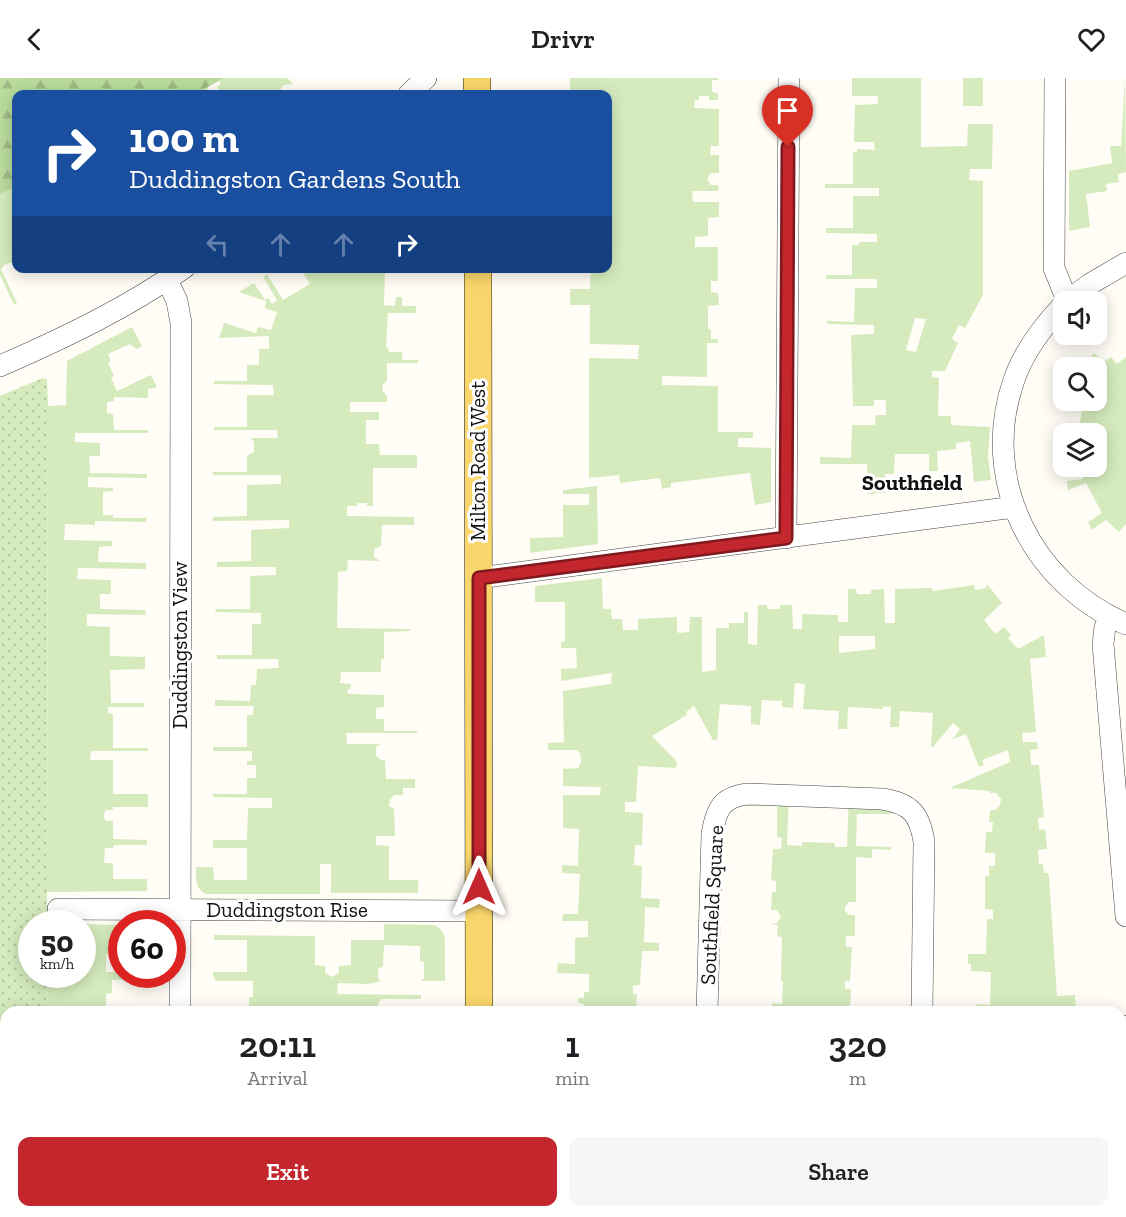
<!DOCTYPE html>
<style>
body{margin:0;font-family:"Zilla Slab",serif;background:#f6f6f6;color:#202124;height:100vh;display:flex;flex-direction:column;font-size:22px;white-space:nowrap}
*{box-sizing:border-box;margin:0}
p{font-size:20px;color:#757577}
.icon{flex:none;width:33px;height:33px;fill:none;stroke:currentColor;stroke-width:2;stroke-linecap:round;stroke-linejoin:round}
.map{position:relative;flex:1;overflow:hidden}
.drawer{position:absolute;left:0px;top:928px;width:1126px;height:212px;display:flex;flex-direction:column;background:#fff;border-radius:18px 18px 0 0;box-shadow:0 3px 15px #0003}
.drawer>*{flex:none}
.top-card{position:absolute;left:12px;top:12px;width:600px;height:183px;border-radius:12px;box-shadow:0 3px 15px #0003;background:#1a4fa0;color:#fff;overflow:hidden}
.tools{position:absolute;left:1053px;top:213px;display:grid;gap:12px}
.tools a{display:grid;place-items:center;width:54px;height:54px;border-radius:12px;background:#fff;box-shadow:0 3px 15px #0003;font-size:30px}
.speed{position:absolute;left:18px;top:832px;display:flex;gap:12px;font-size:30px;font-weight:700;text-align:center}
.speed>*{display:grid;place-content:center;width:78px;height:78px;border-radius:50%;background:#fff;box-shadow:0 3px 15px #0003;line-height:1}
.speed small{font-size:15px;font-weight:400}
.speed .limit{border:9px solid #d22;background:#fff;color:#111}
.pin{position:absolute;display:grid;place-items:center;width:51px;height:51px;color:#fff;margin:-62px -26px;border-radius:50% 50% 50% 0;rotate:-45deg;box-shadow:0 0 6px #0007}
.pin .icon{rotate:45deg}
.me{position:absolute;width:66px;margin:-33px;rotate:0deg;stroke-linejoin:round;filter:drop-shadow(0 0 4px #0008)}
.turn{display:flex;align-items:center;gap:21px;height:126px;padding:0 18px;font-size:27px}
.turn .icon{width:78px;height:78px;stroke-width:2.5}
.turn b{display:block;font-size:42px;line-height:51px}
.lanes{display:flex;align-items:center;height:57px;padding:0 18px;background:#0003;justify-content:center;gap:30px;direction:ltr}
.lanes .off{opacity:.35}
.eta{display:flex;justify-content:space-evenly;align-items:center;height:102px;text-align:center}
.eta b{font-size:36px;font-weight:600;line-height:42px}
.primary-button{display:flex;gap:12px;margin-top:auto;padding:12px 18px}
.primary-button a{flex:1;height:69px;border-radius:12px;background:#c4262e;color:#fff;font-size:24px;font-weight:600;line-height:69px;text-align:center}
.primary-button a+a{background:#f6f6f6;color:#202124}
header{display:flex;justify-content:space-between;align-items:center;height:78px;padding:0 18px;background:#fff;font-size:27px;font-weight:600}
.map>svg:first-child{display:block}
.grass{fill:#d5ebbd;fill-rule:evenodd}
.forest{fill:url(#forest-firs)}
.park{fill:url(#park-dots)}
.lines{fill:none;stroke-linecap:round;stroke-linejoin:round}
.minor-casing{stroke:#444;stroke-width:22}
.major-casing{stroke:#222;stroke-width:28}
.minor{stroke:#fff;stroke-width:21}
.major{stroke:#f9d66b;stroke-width:27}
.route-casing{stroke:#7f191e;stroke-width:15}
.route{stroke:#c4262e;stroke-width:10}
.labels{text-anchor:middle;stroke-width:6;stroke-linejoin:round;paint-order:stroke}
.street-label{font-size:21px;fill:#111;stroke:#fff}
.neighbourhood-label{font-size:22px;font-weight:bold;fill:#111;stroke:#fff}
</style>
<header><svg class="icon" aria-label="back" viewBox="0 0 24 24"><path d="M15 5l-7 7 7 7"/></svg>Drivr<svg class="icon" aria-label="heart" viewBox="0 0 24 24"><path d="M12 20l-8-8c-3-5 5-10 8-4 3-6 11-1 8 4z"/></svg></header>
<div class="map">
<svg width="1126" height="1139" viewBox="0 0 1126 1139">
<defs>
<pattern id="forest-firs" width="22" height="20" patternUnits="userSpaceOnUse" patternTransform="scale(1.5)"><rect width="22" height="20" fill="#b9dc9c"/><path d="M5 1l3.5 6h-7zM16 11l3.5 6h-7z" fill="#9ebc85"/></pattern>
<pattern id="park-dots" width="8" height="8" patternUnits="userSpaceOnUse" patternTransform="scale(1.5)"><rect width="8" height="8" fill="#d5ebbd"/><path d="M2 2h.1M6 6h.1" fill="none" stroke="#b6c8a1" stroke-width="1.8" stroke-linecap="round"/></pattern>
</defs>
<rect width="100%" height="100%" fill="#fffdf5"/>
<path class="grass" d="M 0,0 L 220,2 L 224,0 L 287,0 L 293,6 L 284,7 L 281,10 L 280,16 L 223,16 L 217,9 L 221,6 L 218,2 L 207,10 L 212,16 L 16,16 Z
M 570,0 L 718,0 L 718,2 L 712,2 L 712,14 L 718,15 L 718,22 L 709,22 L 709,18 L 699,18 L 699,22 L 695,22 L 694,30 L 719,31 L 719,68 L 711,68 L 710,77 L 719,77 L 719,95 L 711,95 L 708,99 L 708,103 L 711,107 L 719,107 L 718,113 L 692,113 L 693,124 L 719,124 L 719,139 L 708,140 L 708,158 L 695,159 L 695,169 L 718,169 L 718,203 L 711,203 L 711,214 L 718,215 L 719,227 L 708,228 L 708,251 L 711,252 L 711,261 L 718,261 L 718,265 L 707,265 L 707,299 L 662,298 L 662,307 L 718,308 L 718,354 L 753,354 L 753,360 L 738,360 L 738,369 L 771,370 L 771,424 L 755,427 L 750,395 L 671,405 L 671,409 L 662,411 L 660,400 L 620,405 L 619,397 L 589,400 L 589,280 L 638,281 L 639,267 L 590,266 L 590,227 L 570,227 L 570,211 L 590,211 L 591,191 L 608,190 L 608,16 L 584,16 L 583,14 L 570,14 Z
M 852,0 L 921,0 L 921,69 L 967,68 L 968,46 L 993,46 L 992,91 L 970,91 L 969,102 L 983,103 L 983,217 L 965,250 L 959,247 L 952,261 L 958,265 L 945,293 L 932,293 L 932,299 L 939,300 L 938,338 L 951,338 L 951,347 L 990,349 L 988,379 L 991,402 L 974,404 L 970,363 L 956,365 L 956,371 L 937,373 L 938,393 L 929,393 L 929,376 L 895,376 L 894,396 L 885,396 L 885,415 L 867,416 L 867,386 L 820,386 L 820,379 L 851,380 L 852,347 L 875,347 L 876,337 L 886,337 L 886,322 L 874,322 L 874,328 L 853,328 L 851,257 L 874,256 L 874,247 L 827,246 L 827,243 L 854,244 L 855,210 L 877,210 L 877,201 L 826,201 L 826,197 L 852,197 L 852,167 L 859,167 L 859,164 L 877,164 L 877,156 L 826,155 L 826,150 L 853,150 L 853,118 L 879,118 L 879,110 L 825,110 L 825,106 L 853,106 L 853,74 L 857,74 L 857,71 L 875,72 L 874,64 L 854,64 L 855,27 L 878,26 L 878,18 L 852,18 ZM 915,240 L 926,241 L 916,274 L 906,272 Z
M 963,0 L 983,0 L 983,28 L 963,28 Z
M 1125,0 L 1126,94 L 1118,96 L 1119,104 L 1106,106 L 1107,113 L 1086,116 L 1090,149 L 1069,153 L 1069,93 L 1112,85 L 1110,68 L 1121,68 Z
M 16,109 L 16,185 C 9,184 5,185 1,191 L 17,225 L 14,227 L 0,197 L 0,116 Z
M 311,191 L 385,191 L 384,227 L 395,228 L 396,219 L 402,219 L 402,228 L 416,228 L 416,235 L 388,235 L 386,269 L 388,269 L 389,274 L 402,274 L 402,282 L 418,282 L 418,285 L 387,285 L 387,303 L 382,307 L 383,314 L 387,318 L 387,324 L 350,324 L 350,334 L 379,334 L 379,342 L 366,342 L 366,366 L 379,366 L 380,377 L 417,377 L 417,390 L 373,390 L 373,428 L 367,428 L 367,425 L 357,425 L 357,428 L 347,428 L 347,438 L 414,439 L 414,447 L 382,447 L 381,468 L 374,471 L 374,479 L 380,483 L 348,482 L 347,493 L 338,494 L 337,550 L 410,551 L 410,553 L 384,554 L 384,581 L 381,581 L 381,594 L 341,594 L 340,605 L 351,606 L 350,611 L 347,612 L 348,616 L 384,617 L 384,629 L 376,630 L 376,641 L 384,641 L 384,653 L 417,653 L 417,655 L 346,655 L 347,666 L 381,666 L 376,669 L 376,678 L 381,682 L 385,682 L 386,701 L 415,701 L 415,710 L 403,710 L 403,717 L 394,717 L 390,722 L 389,728 L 394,731 L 395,758 L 376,758 L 376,767 L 389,768 L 389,802 L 418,802 L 418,815 L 331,815 L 331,786 L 320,786 L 320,816 L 206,816 C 194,810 196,800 196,789 L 213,789 L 214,802 L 247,802 L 247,770 L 213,770 L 213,762 L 247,762 L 248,730 L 272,730 L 272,720 L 213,719 L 213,716 L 247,716 L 247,700 L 256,700 L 256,687 L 247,687 L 247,683 L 252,683 L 252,673 L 213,673 L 213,669 L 247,669 L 247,637 L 253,637 L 254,628 L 215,628 L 215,622 L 250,623 L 251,607 L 256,607 L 257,591 L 279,590 L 278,581 L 217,581 L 217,577 L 252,577 L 252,546 L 261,546 L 261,535 L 216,534 L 215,531 L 250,531 L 250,498 L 276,497 L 276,489 L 217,489 L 217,484 L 251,483 L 251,452 L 289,450 L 289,442 L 213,443 L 213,439 L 247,438 L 247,407 L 281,406 L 281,397 L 213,397 L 213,394 L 247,394 L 247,378 L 254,374 L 254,364 L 251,360 L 278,360 L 277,352 L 214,352 L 214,349 L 247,349 L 247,317 L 274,317 L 273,307 L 214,306 L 214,303 L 247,303 L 247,287 L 259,287 L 259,271 L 269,271 L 269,258 L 219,260 L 224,245 L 256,255 L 258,249 L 271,252 L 277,234 L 265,230 L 266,223 L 239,214 L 254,205 L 265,222 L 268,220 L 272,226 L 277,222 L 263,199 L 267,196 L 283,222 L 310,206 L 303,195 Z
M 132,249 L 142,268 L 137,271 L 130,266 L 108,276 L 111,283 L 108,285 L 114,298 L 111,300 L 117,313 L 151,297 L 157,309 L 148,311 L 148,320 L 114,319 L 114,323 L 107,324 L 107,335 L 113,336 L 114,352 L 148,352 L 148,355 L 75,355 L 75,364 L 100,365 L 100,378 L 89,378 L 90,395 L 147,396 L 147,400 L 88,399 L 88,409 L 113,410 L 113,413 L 103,414 L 103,437 L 113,437 L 113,440 L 147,440 L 146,444 L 95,443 L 95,447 L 65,446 L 64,462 L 112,463 L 112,468 L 99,469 L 98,484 L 146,485 L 146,491 L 78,490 L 77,501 L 111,502 L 111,516 L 100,516 L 100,531 L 145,532 L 146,537 L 87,536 L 87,548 L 110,549 L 110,578 L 145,579 L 145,591 L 110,592 L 111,625 L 144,625 L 144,629 L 108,629 L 108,635 L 113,636 L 113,670 L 148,670 L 148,673 L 91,673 L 90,682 L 113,682 L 113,716 L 148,716 L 148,729 L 113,729 L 113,732 L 106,732 L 103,738 L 106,743 L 113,743 L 113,761 L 147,762 L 147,767 L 114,767 L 113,770 L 105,770 L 104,785 L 113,785 L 113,801 L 147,801 L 147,813 L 47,814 L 48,328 L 66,327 L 67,283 Z
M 1094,275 L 1104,284 L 1111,279 L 1117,286 L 1126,279 L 1126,446 L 1119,454 L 1106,442 L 1092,452 L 1088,444 L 1102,435 L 1086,405 L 1068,412 L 1067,403 L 1083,401 L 1082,389 L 1096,388 L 1096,356 L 1078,355 L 1083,326 L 1067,323 L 1096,322 L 1097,299 L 1103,288 L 1090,280 Z
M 597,408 L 598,466 L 530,475 L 530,460 L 563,459 L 563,427 L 589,427 L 589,416 L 563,416 L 563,412 Z
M 602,500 L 603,531 L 611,531 L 612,541 L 622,541 L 623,552 L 638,552 L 638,541 L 677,539 L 677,553 L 679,555 L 689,554 L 690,539 L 702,539 L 702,594 L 716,592 L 716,550 L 729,550 L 729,545 L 744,545 L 744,534 L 748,534 L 748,566 L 757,567 L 758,527 L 767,527 L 767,531 L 780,531 L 780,527 L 792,527 L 793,551 L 802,551 L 802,536 L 838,537 L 838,544 L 848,544 L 848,511 L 856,511 L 857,516 L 871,516 L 871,512 L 884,511 L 885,545 L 895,545 L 895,511 L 932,510 L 933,513 L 974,507 L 975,512 L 986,510 L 987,506 L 1002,525 L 984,542 L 995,556 L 1004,549 L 1011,557 L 1008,560 L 1018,571 L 1044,557 L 1046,579 L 1030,581 L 1036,654 L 1022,655 L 1023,664 L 1037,664 L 1038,671 L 1030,672 L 1031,687 L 1039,687 L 1044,739 L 1038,740 L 1039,752 L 1045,751 L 1047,771 L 1038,772 L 1039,786 L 1043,786 L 1044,795 L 1048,795 L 1049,799 L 1057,918 L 1075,917 L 1076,934 L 979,934 L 980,929 L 976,929 L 976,926 L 990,927 L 991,894 L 971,893 L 971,886 L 968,886 L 968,876 L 986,876 L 987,841 L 993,841 L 993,832 L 985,831 L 985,798 L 989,798 L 989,788 L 995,788 L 995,775 L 985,775 L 986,754 L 992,754 L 993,744 L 989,744 L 990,732 L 995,732 L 1000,727 L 1001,721 L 996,715 L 990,715 L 990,713 L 950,710 L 1010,684 L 1008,672 L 982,682 L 984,687 L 979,689 L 966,656 L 953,661 L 960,651 L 953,645 L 933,669 L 931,668 L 933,635 L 900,633 L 899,649 L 890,649 L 891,629 L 883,628 L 883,631 L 848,629 L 847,651 L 838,651 L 839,633 L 803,631 L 805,606 L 795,605 L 793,630 L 782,629 L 782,623 L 762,622 L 760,647 L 751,646 L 751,628 L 720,626 L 717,662 L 713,662 L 694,628 L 686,634 L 687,637 L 652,658 L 677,684 L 676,690 L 638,688 L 636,724 L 625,724 L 625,734 L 643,735 L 642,767 L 635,767 L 634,787 L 642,788 L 641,820 L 660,821 L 659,830 L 645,829 L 644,864 L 659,865 L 659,873 L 642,873 L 640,907 L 633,908 L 633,916 L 637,916 L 636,934 L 584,934 L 584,926 L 578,925 L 578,920 L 584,920 L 584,914 L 589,914 L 589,896 L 557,895 L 558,885 L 575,886 L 575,860 L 588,859 L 588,843 L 562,843 L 563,836 L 578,836 L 580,796 L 562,795 L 562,787 L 578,788 L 579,751 L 563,750 L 563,717 L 600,717 L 601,709 L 563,708 L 563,691 L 578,690 C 583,683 582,677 577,672 L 548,672 L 548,665 L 564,664 L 563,613 L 611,606 L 612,595 L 561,603 L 561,591 L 577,590 L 576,570 L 561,570 L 561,564 L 565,563 L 565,524 L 535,524 L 535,508 ZM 875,558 L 875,571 L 839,575 L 839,558 Z
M 743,713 L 789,714 L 787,767 L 802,768 L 802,764 L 835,765 L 835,769 L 847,769 L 849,715 L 893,717 L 892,736 L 857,736 L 856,768 L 891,769 L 891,772 L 872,771 L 872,780 L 856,779 L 856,824 L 849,824 L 845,829 L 845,833 L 849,837 L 855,837 L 855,858 L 846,858 L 846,869 L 852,869 L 850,903 L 845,903 L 845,911 L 851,911 L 850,934 L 772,934 L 772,925 L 782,926 L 783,903 L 781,903 L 782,859 L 777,858 L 778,847 L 771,846 L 777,845 L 781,839 L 777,832 L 771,832 L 772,814 L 776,814 L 776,803 L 771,802 L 773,771 L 781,771 L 782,760 L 777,759 L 777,728 L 742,728 Z
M 47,845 L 121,847 L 121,861 L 112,862 L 112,876 L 106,876 L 106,894 L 121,894 L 122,897 L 143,897 L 143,902 L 112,902 L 112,915 L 106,916 L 106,930 L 112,931 L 112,934 L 48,934 L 47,899 L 82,897 L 82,846 Z
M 384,846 L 433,847 C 440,849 443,853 445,861 L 445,903 L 421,903 L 424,900 L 424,884 L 420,883 L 420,868 L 384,867 L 383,888 L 378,891 L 378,900 L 381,903 L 368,906 L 338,905 L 337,916 L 421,917 L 421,921 L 381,921 L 378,926 L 378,931 L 381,934 L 249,934 L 249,919 L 253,919 L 253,903 L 215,903 L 215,899 L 213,899 L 213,894 L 247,894 L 247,862 L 214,862 L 214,857 L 315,858 L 315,887 L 325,888 L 325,895 L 332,899 L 339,895 L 339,888 L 351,887 L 351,862 L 384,862 Z
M 1126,1067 L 1126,1116 L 1121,1118 L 1121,1069 Z
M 47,1134 L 144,1134 L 144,1136 L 108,1136 L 108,1139 L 47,1139 Z
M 252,1134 L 369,1134 L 370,1139 L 252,1139 Z
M 779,1134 L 1080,1134 L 1068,1139 L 779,1139 Z"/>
<path class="forest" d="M 0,0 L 224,0 L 195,16 L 16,16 L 16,109 L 0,116 Z"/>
<path class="park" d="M 43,300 L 47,301 L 48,328 L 47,846 L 32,846 L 32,897 L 47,897 L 48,934 L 6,934 L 6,1134 L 47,1134 L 47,1139 L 0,1139 L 0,318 Z"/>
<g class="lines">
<defs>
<path id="minor" d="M 1055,0 L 1054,190 L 1067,222
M 409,16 L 426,0
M 167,202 L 177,223 L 181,245 L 180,934
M 1066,224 L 1090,206 L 1126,185
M 1064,226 C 1043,248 1024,273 1014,302 C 979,401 1032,506 1126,546
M 0,288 C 64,260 127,230 184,190
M 786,460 L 789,0
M 479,500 L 1014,429
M 1111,540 L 1105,549 L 1103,566 L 1126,838
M 58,831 L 479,833
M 707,934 L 712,756 C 716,732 721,719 748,716 L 882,721 C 910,725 920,736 924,764 L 922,934
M 1120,949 L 1126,948
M 180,1134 L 180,1139
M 666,1139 L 666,1134"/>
<path id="major" d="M 477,16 L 477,0
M 478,190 L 479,934
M 484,1134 L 485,1139"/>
</defs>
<use href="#minor" class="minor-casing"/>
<use href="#major" class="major-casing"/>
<use href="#minor" class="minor"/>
<use href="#major" class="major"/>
</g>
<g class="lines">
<defs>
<path id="route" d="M 479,809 L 479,500 L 786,460 L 788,69"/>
</defs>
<use href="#route" class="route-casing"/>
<use href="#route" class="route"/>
</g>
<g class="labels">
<g class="street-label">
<text transform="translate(478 383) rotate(-90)" y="7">Milton Road West</text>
<text transform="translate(180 567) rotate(-90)" y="7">Duddingston View</text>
<text transform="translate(712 827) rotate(-87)" y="7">Southfield Square</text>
<text x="287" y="839">Duddingston Rise</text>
</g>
<g class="neighbourhood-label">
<text x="912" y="412">Southfield</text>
</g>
</g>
</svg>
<div class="tools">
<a><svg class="icon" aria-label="sound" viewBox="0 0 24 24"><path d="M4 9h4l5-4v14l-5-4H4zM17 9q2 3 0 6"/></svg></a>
<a><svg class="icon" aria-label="search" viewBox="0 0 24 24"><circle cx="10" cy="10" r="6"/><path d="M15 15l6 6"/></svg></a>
<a><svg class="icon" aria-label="layers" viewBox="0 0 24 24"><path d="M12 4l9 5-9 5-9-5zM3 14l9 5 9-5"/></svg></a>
</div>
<div class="speed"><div>50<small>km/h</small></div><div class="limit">60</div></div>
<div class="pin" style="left:788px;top:69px;background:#d93025"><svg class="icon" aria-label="arrive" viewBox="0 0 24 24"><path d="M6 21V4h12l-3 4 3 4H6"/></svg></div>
<svg class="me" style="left:479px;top:809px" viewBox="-20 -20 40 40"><path d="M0-17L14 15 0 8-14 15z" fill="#c4262e" stroke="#fff" stroke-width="4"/></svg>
<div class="top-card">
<div class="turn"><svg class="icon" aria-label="right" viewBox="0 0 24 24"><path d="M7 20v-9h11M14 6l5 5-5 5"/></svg><div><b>100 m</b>Duddingston Gardens South</div></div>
<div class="lanes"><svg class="icon off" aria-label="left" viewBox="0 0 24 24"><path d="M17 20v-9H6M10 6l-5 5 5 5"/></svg><svg class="icon off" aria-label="ahead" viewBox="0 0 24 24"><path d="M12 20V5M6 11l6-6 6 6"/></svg><svg class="icon off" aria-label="ahead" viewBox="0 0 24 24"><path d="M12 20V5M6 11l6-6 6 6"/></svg><svg class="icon" aria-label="right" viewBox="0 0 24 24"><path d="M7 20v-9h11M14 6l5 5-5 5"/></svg></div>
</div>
<section class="drawer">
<div class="eta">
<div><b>20:11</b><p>Arrival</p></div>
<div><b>1</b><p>min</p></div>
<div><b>320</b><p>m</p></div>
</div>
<div class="primary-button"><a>Exit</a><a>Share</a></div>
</section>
</div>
